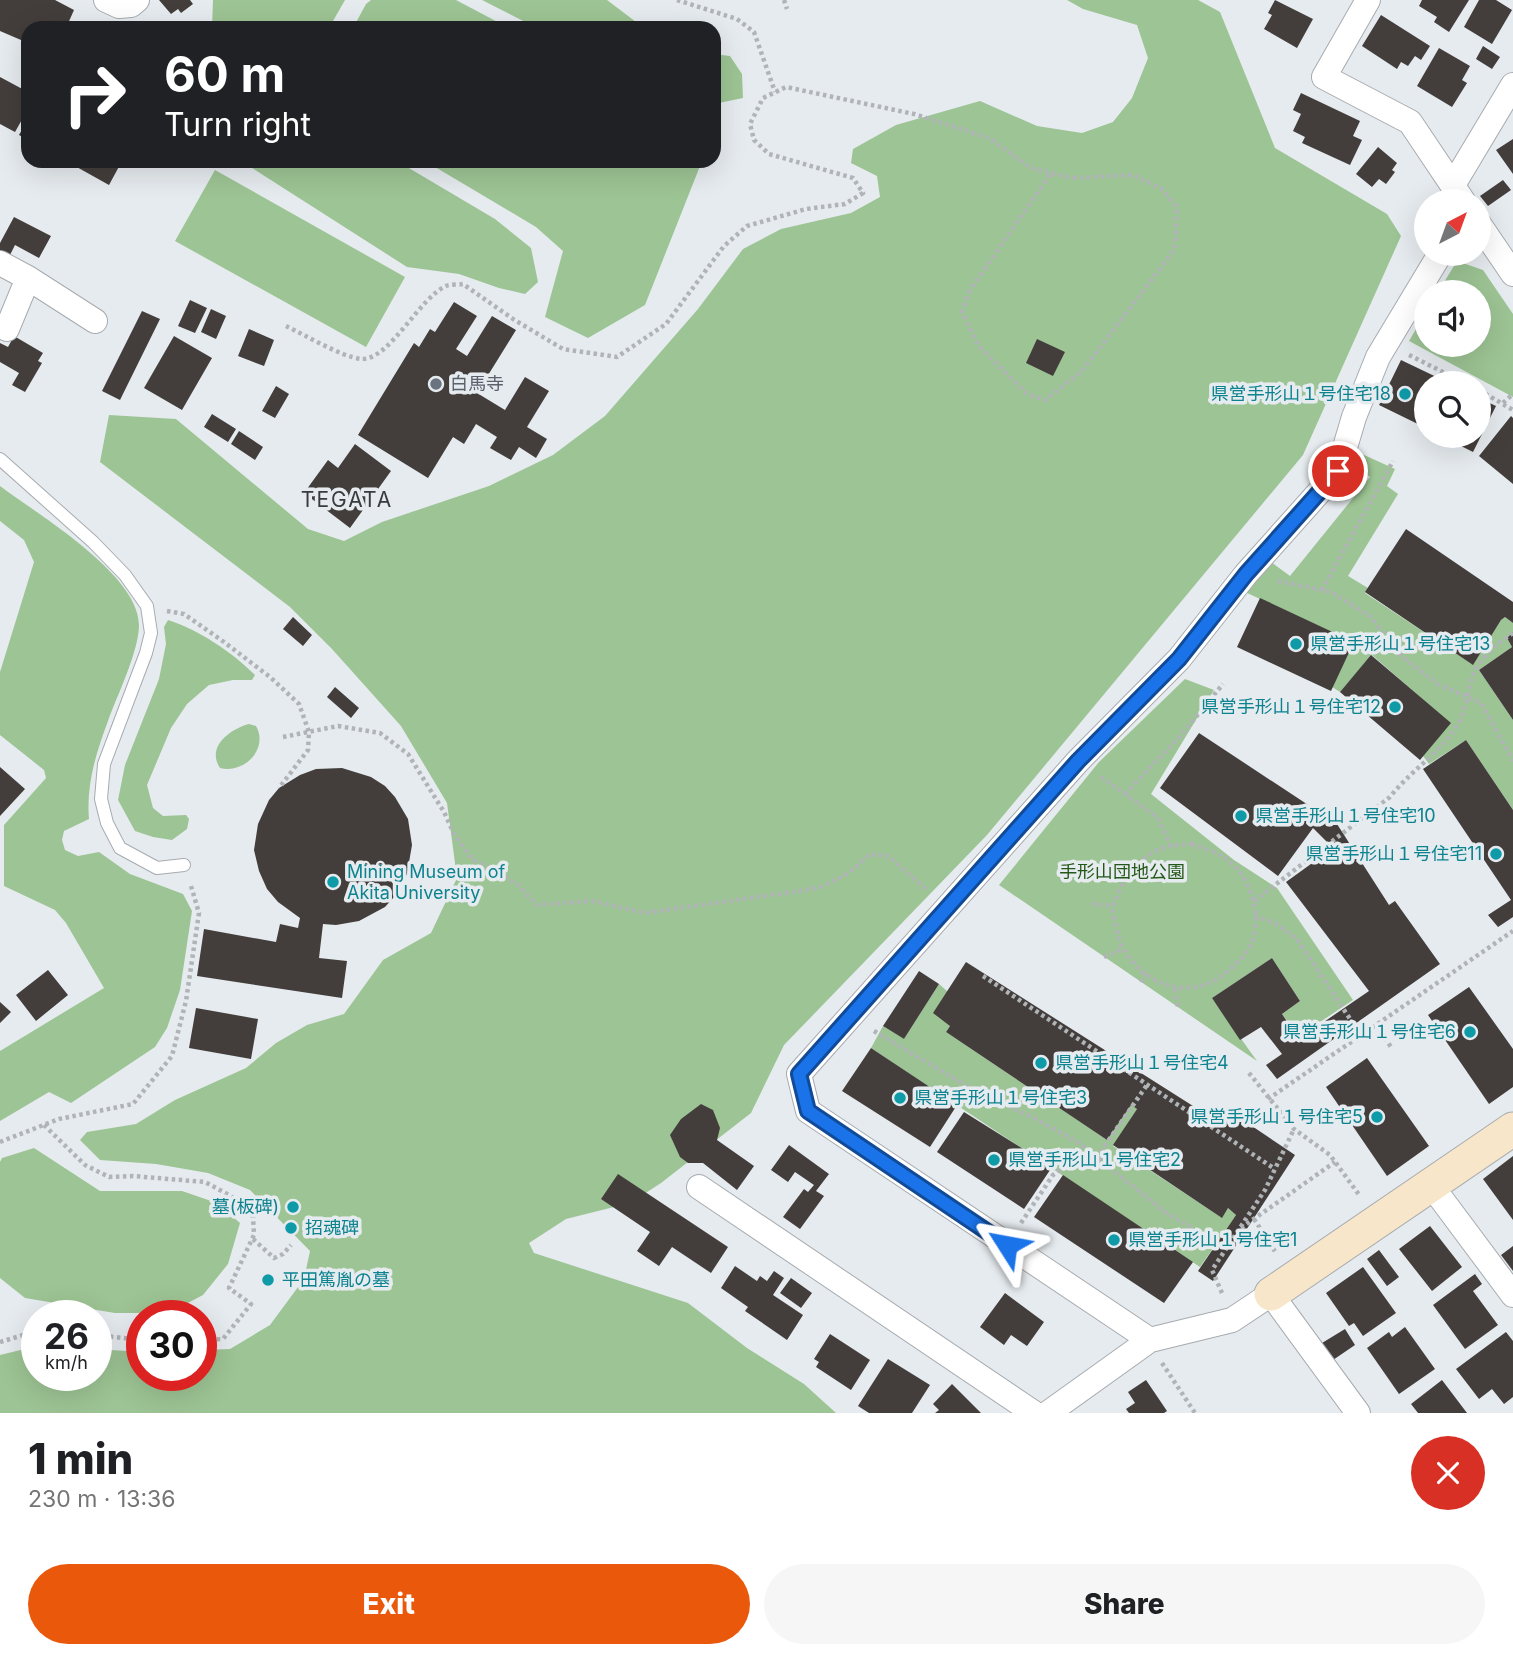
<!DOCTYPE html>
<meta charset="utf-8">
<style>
body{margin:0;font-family:Inter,"Noto Sans JP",sans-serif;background:#f6f6f6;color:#202124;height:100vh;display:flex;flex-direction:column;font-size:26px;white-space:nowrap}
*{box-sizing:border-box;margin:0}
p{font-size:23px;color:#757577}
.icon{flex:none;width:38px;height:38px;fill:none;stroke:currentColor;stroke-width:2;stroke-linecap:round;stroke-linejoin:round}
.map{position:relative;height:1413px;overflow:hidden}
.panel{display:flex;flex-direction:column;background:#fff;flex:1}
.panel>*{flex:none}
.banner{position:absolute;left:21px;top:21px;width:700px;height:147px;border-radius:21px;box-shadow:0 7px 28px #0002;background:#202124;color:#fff;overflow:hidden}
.needle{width:46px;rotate:41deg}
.buttons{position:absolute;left:1414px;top:189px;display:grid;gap:14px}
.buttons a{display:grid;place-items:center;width:77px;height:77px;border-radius:50%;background:#fff;box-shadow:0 7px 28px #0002;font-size:35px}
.speed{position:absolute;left:21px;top:1300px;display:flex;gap:14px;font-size:35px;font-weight:700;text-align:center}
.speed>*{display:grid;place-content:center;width:91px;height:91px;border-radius:50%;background:#fff;box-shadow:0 7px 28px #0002;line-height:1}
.speed small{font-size:18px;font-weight:400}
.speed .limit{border:10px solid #d22;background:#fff;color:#111}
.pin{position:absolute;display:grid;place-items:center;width:60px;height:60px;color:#fff;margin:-30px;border:4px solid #fff;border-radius:50%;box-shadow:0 2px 7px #0007}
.me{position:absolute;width:77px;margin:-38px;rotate:304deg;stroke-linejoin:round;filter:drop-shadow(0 0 5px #0008)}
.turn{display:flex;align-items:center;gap:24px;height:147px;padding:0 28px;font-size:32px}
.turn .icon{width:91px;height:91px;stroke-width:2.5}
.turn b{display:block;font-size:49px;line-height:60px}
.round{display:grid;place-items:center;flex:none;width:74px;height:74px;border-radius:37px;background:#f6f6f6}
.headline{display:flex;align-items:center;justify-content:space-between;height:119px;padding:0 28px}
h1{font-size:42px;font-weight:800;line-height:52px}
.cta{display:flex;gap:14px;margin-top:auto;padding:14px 28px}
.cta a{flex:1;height:80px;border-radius:42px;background:#ea580c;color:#fff;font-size:28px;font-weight:800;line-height:80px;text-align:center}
.cta a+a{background:#f6f6f6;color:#202124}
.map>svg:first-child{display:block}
.green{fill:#9dc494}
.building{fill:#433e3c}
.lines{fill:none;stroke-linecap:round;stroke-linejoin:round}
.lane-casing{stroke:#a7abaf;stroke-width:14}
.street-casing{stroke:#a7abaf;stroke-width:26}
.secondary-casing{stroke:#a7abaf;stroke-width:35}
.path{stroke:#b0b4b7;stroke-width:4.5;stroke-dasharray:3.5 3.5;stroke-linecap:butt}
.lane{stroke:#fff;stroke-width:12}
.street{stroke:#fff;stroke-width:24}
.secondary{stroke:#f7e6c9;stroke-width:33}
.route-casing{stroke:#114b97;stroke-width:18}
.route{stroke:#1a73e8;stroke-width:12}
.worship-dot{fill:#6b7280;stroke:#e6ebef;stroke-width:2.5}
.culture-dot{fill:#0f9aa8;stroke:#e6ebef;stroke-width:2.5}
.labels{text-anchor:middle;stroke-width:7;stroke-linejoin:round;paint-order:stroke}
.worship-label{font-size:18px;fill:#5b616d;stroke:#e6ebef;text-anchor:start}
.culture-label{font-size:18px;fill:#0d838f;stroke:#e6ebef;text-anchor:start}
.park-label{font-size:18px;fill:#245818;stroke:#e6ebef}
.quarter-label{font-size:21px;letter-spacing:2px;fill:#393b3d;stroke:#e6ebef}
</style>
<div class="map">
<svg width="1513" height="1413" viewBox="0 0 1513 1413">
<rect width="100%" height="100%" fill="#e6ebef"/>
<path class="green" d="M 213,0 L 345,0 L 329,28 L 212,28 Z
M 371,0 L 456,0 L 509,28 L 353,28 L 366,4 Z
M 482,0 L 607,0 L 644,28 L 537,28 Z
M 1067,0 L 1198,0 L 1220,12 L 1275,148 L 1387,214 L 1401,236 L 1303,455 L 987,835 L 784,1045 L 751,1113 L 661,1183 L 630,1203 L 566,1219 L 529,1243 L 534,1253 L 688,1303 L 747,1348 L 804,1384 L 836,1413 L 0,1413 L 0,1355 L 37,1346 L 37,1376 L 96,1376 L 96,1349 L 142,1352 L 142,1376 L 201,1376 L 201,1350 L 230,1349 L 270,1325 L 304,1279 L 310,1251 L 250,1190 L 208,1173 L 156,1164 L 100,1160 L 80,1140 L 87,1132 L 136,1124 L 175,1100 L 246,1068 L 276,1043 L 307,1025 L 344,1014 L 383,960 L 431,933 L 457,878 L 447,803 L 401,726 L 332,649 L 290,607 L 100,462 L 109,415 L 176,419 L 308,529 L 344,541 L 382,522 L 489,486 L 553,455 L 605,416 L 698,309 L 743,249 L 781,229 L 851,213 L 880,197 L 877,176 L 851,163 L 853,149 L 896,125 L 980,101 L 1037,126 L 1082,133 L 1113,122 L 1132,98 L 1148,58 L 1137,25 L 1083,9 Z
M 714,54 L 730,56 L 742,74 L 743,98 L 714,104 Z
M 241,161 L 397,161 L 495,219 L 531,248 L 538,282 L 525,294 L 499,288 L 459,274 L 407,267 Z
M 425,161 L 702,161 L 645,305 L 588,338 L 545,317 L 563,251 L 536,227 Z
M 215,170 L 405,277 L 366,347 L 175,241 Z
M 1457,261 L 1483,270 L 1513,314 L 1513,397 L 1409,341 L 1426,312 L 1426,345 L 1479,345 L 1479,292 L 1438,292 Z
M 1353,450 L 1395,469 L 1387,486 L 1398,494 L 1348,576 L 1368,588 L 1365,593 L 1472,664 L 1501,620 L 1505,617 L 1513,623 L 1513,632 L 1507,638 L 1512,647 L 1479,670 L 1513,720 L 1513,810 L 1466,740 L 1429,764 L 1423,756 L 1450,723 L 1372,655 L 1340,692 L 1332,687 L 1354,642 L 1245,592 L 1271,562 L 1290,576 L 1370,477 L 1350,461 Z
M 0,486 C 37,514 139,574 139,625 C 139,651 117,696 108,721 C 96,753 86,785 89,819 L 64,831 L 62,840 L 65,850 L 78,856 L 99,852 L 130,874 L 183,894 L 192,911 L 180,990 L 167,1028 L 155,1047 L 71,1103 L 49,1092 L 0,1121 L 0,1051 L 104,988 L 66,923 L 55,910 L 4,886 L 4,825 L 46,778 L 44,770 L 0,735 L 0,672 L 34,562 L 24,540 L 0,521 Z
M 168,620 C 199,630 232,652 255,675 L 252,680 L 233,680 L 209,685 L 187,704 L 171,728 L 147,785 L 153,808 L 163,816 L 186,815 L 189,819 L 187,829 L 172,840 L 153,837 L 135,831 L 118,800 L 125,765 L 159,679 L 166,644 L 164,627 Z
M 1185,679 L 1214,690 L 1151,794 L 1234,860 L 1277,888 L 1353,1000 L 1299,1036 L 1282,1014 L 1300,1001 L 1272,958 L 1212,998 L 1257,1061 L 999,885 L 1099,762 Z
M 249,724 L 256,726 C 269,749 244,774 220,768 C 206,747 230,729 249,724 Z
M 939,984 L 947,991 L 950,1026 L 946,1032 L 1107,1140 L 1131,1105 L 1137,1109 L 1113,1146 L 1221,1217 L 1228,1208 L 1236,1215 L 1200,1267 L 871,1048 L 883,1026 L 904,1039 Z
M 34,1148 L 100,1191 L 182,1191 L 217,1203 L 240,1223 L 228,1264 L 203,1295 L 169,1313 L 115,1313 L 25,1298 L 0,1278 L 0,1162 L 2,1158 Z"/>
<path class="building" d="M 0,0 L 55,0 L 74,10 L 66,28 L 28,28 L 28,43 L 0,31 Z
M 159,0 L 190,0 L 193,4 L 181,13 L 178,9 L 171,14 Z
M 1275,0 L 1313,19 L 1297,48 L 1264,29 L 1272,15 L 1268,13 Z
M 1422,0 L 1469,0 L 1449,32 L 1434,22 L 1437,17 L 1419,6 Z
M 1479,0 L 1496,0 L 1512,10 L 1492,44 L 1464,27 Z
M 1381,15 L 1430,46 L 1421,60 L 1415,56 L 1408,66 L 1401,62 L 1397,69 L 1362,46 Z
M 1483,46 L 1500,57 L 1492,69 L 1476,59 Z
M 1439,48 L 1470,66 L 1462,80 L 1467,83 L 1452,107 L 1417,86 Z
M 0,77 L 28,92 L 28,109 L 15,132 L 0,124 Z
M 1301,93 L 1360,121 L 1353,136 L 1362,140 L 1350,165 L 1302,143 L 1305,137 L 1293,131 L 1301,114 L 1293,110 Z
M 28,119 L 28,140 L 19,135 Z
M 1513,139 L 1513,174 L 1496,150 Z
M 1378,147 L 1397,163 L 1392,170 L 1395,172 L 1386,184 L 1379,179 L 1372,187 L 1356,174 Z
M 66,161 L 122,161 L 109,185 Z
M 1503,180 L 1511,190 L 1488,206 L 1480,196 Z
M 14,217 L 51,236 L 39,258 L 15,245 L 10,255 L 0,250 L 0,243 Z
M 190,300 L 207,308 L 195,333 L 178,326 Z
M 454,302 L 477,316 L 456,349 L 467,356 L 492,316 L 516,330 L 477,393 L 505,410 L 525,377 L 549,391 L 527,427 L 547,439 L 536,458 L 519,447 L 511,460 L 490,448 L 497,437 L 476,424 L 464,444 L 453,437 L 428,478 L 358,435 L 414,343 L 419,347 L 430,329 L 435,332 Z
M 211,309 L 226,316 L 216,339 L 201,332 Z
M 142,311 L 160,319 L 120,400 L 102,391 Z
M 249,329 L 274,340 L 264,366 L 238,356 Z
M 14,336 L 43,353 L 38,361 L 42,363 L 25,392 L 12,385 L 19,373 L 0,362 L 0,343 L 8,347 Z
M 174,336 L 212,358 L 182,410 L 144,388 Z
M 1037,339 L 1065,352 L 1053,376 L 1026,363 Z
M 1401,360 L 1449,383 L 1426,383 L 1426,428 L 1379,405 Z
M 276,386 L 289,394 L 275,418 L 262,411 Z
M 1479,398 L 1496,406 L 1473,452 L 1441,436 L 1479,436 Z
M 212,414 L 236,429 L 228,442 L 204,427 Z
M 1511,416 L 1513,418 L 1513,484 L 1479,456 Z
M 239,431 L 263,447 L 255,460 L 231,444 Z
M 355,444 L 391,471 L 350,528 L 304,493 L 328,460 L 338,468 Z
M 1406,529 L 1513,602 L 1513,623 L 1505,617 L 1501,620 L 1473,665 L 1365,592 Z
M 1260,598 L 1354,642 L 1331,691 L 1237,647 Z
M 293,617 L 312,635 L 303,646 L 283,629 Z
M 1513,632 L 1513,720 L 1479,670 L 1512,647 L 1507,638 Z
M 1371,655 L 1451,723 L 1420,760 L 1340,692 Z
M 335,687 L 359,708 L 351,718 L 327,697 Z
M 1199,733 L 1337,824 L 1389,905 L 1395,901 L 1440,964 L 1277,1079 L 1266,1065 L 1282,1054 L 1261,1027 L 1240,1040 L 1212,998 L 1272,958 L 1300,1001 L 1282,1014 L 1299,1039 L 1369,991 L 1286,882 L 1333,848 L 1313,828 L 1278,876 L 1160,788 Z
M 1466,740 L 1513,810 L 1513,917 L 1498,927 L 1488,915 L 1511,900 L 1423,769 Z
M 0,767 L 25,789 L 0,816 Z
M 342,768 L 371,777 L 385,786 L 395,797 L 408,819 L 412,845 L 407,874 L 394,897 L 385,907 L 359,921 L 336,925 L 323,924 L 319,958 L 347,961 L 342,998 L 197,976 L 204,929 L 276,942 L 280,924 L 298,928 L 300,918 L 278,902 L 267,889 L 259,871 L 254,850 L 258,824 L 269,800 L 279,788 L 300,775 L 316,769 Z
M 966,962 L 1223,1125 L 1231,1112 L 1295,1155 L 1213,1281 L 1198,1271 L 1236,1215 L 1228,1208 L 1222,1218 L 1113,1145 L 1137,1109 L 1131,1105 L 1107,1140 L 946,1032 L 950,1026 L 933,1013 Z
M 48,970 L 68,995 L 36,1021 L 16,995 Z
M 919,971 L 939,984 L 904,1039 L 883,1026 Z
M 1469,987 L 1513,1049 L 1513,1087 L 1489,1104 L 1428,1015 Z
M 0,1002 L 11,1012 L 0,1023 Z
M 196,1008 L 258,1019 L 251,1059 L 189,1048 Z
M 871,1048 L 957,1105 L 930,1147 L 842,1091 Z
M 1367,1058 L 1429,1146 L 1387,1176 L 1326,1087 Z
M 701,1104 L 713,1110 L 720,1128 L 717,1140 L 754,1166 L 737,1190 L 703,1163 L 688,1163 L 680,1157 L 670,1135 L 681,1119 Z
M 964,1112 L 1052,1167 L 1024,1209 L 937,1152 Z
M 789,1145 L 829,1174 L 816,1191 L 824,1196 L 800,1229 L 783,1217 L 804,1189 L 808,1192 L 814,1185 L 795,1172 L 788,1182 L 771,1170 Z
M 1513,1156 L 1513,1220 L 1483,1179 Z
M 618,1174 L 728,1247 L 711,1273 L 672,1247 L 659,1266 L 637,1251 L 650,1232 L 601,1199 Z
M 1063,1175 L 1193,1262 L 1164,1303 L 1034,1217 Z
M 1430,1226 L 1462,1267 L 1432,1291 L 1399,1249 Z
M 1513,1246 L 1513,1271 L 1501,1255 Z
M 1379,1250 L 1399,1277 L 1387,1286 L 1367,1259 Z
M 735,1266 L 757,1281 L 760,1276 L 767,1281 L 774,1271 L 784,1278 L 773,1295 L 803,1315 L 787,1340 L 745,1311 L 748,1307 L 721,1288 Z
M 1363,1267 L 1396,1313 L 1363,1336 L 1354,1323 L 1349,1326 L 1326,1293 Z
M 1475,1274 L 1482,1284 L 1473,1291 L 1498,1325 L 1465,1349 L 1433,1305 Z
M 791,1278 L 812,1293 L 801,1308 L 780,1293 Z
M 1005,1293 L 1044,1322 L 1027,1346 L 1011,1335 L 1004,1345 L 980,1327 Z
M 1405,1327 L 1435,1369 L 1399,1394 L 1367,1348 L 1389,1332 L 1392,1337 Z
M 1345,1329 L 1355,1345 L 1333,1360 L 1322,1343 Z
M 1506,1332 L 1513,1341 L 1513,1397 L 1504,1404 L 1492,1389 L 1479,1399 L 1456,1369 Z
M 830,1334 L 870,1360 L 851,1390 L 816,1367 L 819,1362 L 814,1359 Z
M 888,1359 L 930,1385 L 912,1413 L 869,1413 L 858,1406 Z
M 1146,1380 L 1167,1411 L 1164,1413 L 1129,1413 L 1126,1409 L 1135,1403 L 1128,1392 Z
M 1442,1380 L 1467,1413 L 1418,1413 L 1411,1404 Z
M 952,1384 L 981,1413 L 935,1413 L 939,1410 L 933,1404 Z"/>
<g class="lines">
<defs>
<path id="lane" d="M 0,459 L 93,542 L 125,575 L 147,606 L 151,633 L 146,653 L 104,764 L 101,799 L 107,823 L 120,848 L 157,868 L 184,865"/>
<path id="street" d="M 106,0 L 119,6 L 131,5 L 137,0
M 1368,0 L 1324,77 L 1410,122 L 1463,201
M 1453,185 L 1513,85
M 1479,224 L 1513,274
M 0,263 L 28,278 L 7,329
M 28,278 L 95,321
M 1431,1185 L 1513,1295
M 699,1187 L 1034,1413
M 1150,1340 L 808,1111 L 799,1074 L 1078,761 L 1179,659 L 1246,574 L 1338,471 L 1354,417 L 1378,357 L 1440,254
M 1048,1413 L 1150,1340 L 1232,1320 L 1271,1294 L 1358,1413"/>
<path id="secondary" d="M 1271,1294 L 1513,1129"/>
</defs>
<use href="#lane" class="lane-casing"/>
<use href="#street" class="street-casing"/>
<use href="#secondary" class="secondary-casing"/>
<path class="path" d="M 677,0 L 737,19 L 754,32 L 775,92
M 784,0 L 787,9
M 286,326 C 305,335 342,357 361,359 C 389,361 419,298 446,286 C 450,284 458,285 463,284 L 513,319 L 563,349 L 617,357 L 666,324 L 724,246 L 747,226 L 806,209 L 845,204 L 863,193 L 853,178 L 769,154 L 754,140 L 750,124 L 763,98 L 786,87 L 914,114 L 989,138 L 1031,168 L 1072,178 L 1133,175 L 1162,189 L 1177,207 L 1175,249 L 1082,371 L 1045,400 L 1027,394 L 978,345 L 962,312 L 970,290 L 1051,173
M 1409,355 L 1465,383
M 1479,390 L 1513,410
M 1503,403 L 1513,394
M 1278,581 L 1331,592 L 1371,617 L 1400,655 L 1438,684 L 1481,703 L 1513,761
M 1322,590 L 1393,461
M 167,611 L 184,614 L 224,642 L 270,677 L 299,704 L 309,732 L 308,750 L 279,788
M 283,737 L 338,726 L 380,733 L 408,754 L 444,812 L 454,834 L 472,859 L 517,884 L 537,905 L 593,901 L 644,913 L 793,892 L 821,887 L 849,873 L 870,854 L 888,856 L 928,891
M 1101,777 L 1158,818 L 1171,846
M 1125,794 L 1182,734 L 1223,684
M 1192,844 C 1201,848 1213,851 1222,856 C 1256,877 1269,933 1239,961 C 1230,969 1220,979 1209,983 C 1171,999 1128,972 1118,935 C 1116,926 1111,912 1114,904 C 1117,893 1125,880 1132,871 C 1140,860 1152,851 1166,847 C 1174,845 1183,845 1192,844 Z
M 1110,865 L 1128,877
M 1254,901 L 1390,797 C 1410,771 1444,750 1459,722 C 1466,709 1467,694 1471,681 C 1477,660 1496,644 1513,633
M 1092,904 L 1113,906
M 1255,916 L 1275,923 L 1297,939 L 1362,1037
M 1104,957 L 1122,949
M 983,976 L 1275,1169
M 1141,982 L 1145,973
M 1175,989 L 1178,1007
M 1377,1026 L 1391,1047
M 874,1031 L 970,1088 L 1034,1118 L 1079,1143 L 1165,1212 L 1226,1248
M 1249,1073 L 1294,1129 L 1330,1155 L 1360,1196
M 1268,1099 L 1513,931
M 44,1125 L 85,1165 L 109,1177 L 133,1176 L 205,1182 L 231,1196 L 253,1216 L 254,1235 L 229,1288 L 251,1304 L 223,1339 L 201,1340
M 0,1142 L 59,1119 L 133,1104 L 172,1056 L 186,1001 L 199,913 L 191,886
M 1254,1219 L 1276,1253
M 1021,1223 L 1053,1175 L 1065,1166 L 1097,1157 L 1147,1085
M 1241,1228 L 1335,1162
M 253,1239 L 274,1258 L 283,1254 L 291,1245
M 1222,1293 L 1212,1270 L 1265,1190 L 1294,1129
M 96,1335 L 142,1340
M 0,1342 L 37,1331
M 1162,1363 L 1195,1413"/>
<use href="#lane" class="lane"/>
<use href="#street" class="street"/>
<use href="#secondary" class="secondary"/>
</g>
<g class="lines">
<defs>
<path id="route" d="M 1007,1245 L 808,1111 L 799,1074 L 1078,761 L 1179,659 L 1246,574 L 1338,471"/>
</defs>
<use href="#route" class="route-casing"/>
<use href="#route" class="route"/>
</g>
<circle class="worship-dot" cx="436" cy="384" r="7"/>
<g class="culture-dot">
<circle cx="1405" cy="394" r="7"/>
<circle cx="1296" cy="644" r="7"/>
<circle cx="1395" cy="707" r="7"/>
<circle cx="1241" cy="816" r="7"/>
<circle cx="1496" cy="854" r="7"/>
<circle cx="333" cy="882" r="7"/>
<circle cx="1470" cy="1032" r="7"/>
<circle cx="1041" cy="1063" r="7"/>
<circle cx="900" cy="1098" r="7"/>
<circle cx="1377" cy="1117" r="7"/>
<circle cx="994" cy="1160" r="7"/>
<circle cx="293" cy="1207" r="7"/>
<circle cx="291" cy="1228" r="7"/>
<circle cx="1114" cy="1240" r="7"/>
<circle cx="268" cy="1280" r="7"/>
</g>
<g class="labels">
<g class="worship-label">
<text x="450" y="390">白馬寺</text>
</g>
<g class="culture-label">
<text x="1391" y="400" text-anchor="end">県営手形山１号住宅18</text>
<text x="1310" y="650">県営手形山１号住宅13</text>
<text x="1381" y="713" text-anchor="end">県営手形山１号住宅12</text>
<text x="1255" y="822">県営手形山１号住宅10</text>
<text x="1482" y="860" text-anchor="end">県営手形山１号住宅11</text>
<text x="347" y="878">Mining Museum of<tspan x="347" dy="21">Akita University</tspan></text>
<text x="1456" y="1038" text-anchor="end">県営手形山１号住宅6</text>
<text x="1055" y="1069">県営手形山１号住宅4</text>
<text x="914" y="1104">県営手形山１号住宅3</text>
<text x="1363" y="1123" text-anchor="end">県営手形山１号住宅5</text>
<text x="1008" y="1166">県営手形山１号住宅2</text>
<text x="279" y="1213" text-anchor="end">墓(板碑)</text>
<text x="305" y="1234">招魂碑</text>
<text x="1128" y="1246">県営手形山１号住宅1</text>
<text x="282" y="1286">平田篤胤の墓</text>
</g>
<g class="park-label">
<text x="1122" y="878">手形山団地公園</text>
</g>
<g class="quarter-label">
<text x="347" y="507">TEGATA</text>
</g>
</g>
</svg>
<div class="buttons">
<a><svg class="needle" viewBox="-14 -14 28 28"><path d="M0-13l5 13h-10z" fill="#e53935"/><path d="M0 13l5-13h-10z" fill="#757577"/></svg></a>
<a><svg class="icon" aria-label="sound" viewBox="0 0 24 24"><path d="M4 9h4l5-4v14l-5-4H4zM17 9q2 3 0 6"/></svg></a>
<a><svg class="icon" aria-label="search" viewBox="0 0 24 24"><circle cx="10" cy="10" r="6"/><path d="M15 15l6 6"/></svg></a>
</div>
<div class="speed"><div>26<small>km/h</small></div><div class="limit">30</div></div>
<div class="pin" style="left:1338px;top:471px;background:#d93025"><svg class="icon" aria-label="arrive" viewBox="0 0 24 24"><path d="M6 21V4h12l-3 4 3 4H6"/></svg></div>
<svg class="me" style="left:1007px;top:1245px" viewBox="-20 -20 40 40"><path d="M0-17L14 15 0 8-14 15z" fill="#1a73e8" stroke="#fff" stroke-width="4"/></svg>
<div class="banner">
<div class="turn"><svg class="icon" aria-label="right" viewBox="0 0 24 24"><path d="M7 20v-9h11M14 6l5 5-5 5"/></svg><div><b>60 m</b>Turn right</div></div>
</div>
</div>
<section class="panel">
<div class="headline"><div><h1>1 min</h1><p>230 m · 13:36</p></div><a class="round" style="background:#d93025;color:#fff"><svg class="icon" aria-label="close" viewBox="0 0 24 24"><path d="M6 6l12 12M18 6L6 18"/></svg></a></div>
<div class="cta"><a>Exit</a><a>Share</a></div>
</section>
